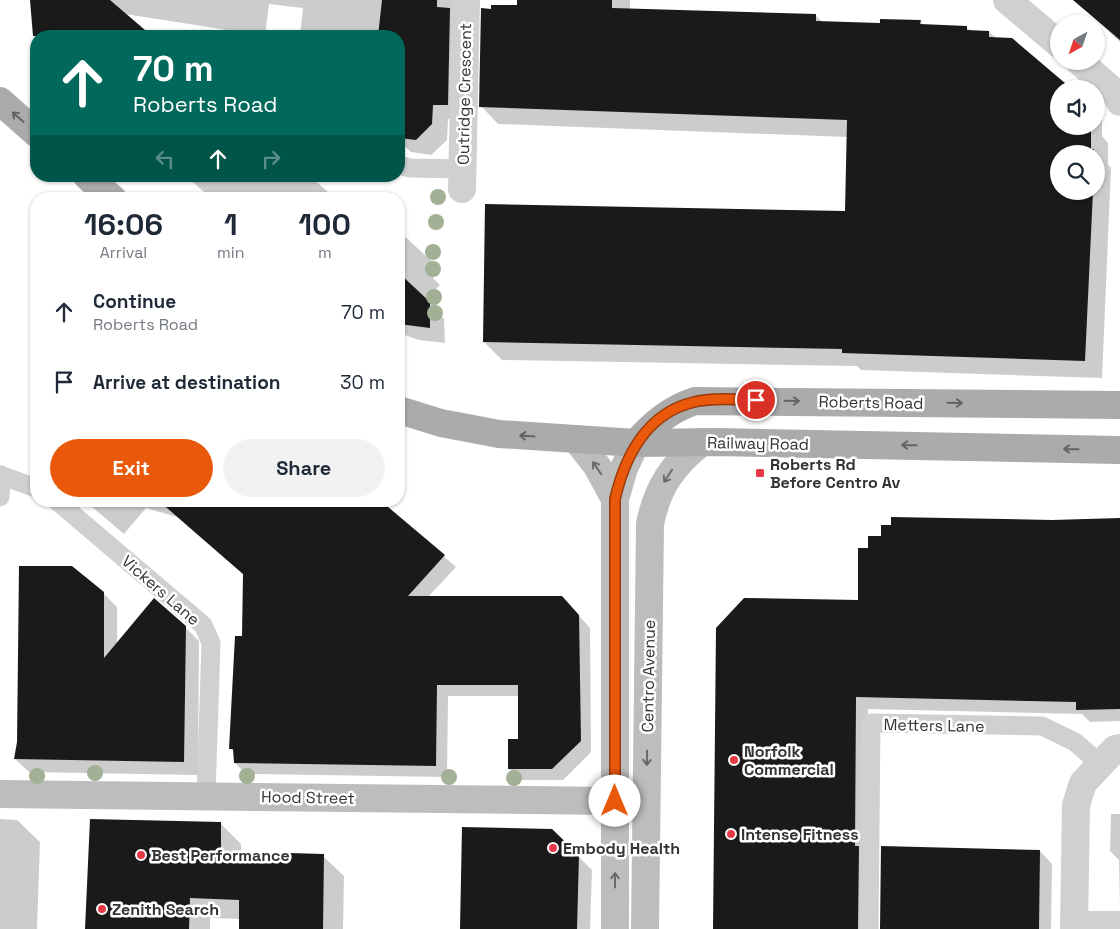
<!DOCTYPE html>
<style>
body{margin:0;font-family:"Space Grotesk",sans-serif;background:#f2f2f3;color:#1f2937;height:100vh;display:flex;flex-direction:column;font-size:19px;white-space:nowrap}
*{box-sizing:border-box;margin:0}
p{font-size:16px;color:#747a83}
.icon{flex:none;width:28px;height:28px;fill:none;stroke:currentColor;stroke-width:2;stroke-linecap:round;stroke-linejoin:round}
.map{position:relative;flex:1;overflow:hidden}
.drawer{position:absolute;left:30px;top:192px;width:375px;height:315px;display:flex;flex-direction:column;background:#fff;border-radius:20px;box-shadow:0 1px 4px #0004}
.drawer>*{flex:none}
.guide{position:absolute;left:30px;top:30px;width:375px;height:152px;border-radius:20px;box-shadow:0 1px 4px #0004;background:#00695c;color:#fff;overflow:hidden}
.needle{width:32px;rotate:220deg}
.fabs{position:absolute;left:1050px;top:15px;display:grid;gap:10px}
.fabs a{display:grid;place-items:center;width:55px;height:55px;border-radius:50%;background:#fff;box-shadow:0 1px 4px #0004;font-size:25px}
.pin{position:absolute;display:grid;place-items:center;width:42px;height:42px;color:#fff;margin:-21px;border:2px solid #fff;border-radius:50%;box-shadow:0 1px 5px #0007}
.me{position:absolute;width:55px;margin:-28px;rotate:0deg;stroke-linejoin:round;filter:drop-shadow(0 0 4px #0008)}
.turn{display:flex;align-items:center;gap:18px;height:105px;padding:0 20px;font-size:22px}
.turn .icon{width:65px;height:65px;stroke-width:2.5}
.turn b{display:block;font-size:35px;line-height:42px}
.lanes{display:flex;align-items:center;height:48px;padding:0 20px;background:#0003;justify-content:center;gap:25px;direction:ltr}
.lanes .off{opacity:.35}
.eta{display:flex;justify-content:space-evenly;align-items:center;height:85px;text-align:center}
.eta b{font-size:30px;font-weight:600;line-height:35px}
.cta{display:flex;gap:10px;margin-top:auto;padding:10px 20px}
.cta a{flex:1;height:58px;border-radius:30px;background:#ea580c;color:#fff;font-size:20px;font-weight:600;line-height:58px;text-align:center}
.cta a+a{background:#f2f2f3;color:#1f2937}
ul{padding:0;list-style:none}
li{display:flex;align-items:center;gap:15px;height:70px;padding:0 20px}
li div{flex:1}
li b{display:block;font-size:19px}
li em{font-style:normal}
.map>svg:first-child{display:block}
.shadow{fill:#0003;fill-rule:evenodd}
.building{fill:#1a1a1a}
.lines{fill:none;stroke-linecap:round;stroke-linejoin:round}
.lane{stroke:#d0d0d0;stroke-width:19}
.street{stroke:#d0d0d0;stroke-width:28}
.secondary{stroke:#bdbdbd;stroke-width:28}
.primary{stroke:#ababab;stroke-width:28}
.tree{fill:#a2b095}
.oneway{stroke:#636363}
.oneway2{stroke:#6a6a6a}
.route-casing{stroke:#983908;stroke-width:12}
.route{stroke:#ea580c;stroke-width:9}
.poi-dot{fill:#e63946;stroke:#fff;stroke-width:2}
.labels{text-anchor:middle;stroke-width:5;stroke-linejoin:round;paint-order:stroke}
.street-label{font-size:16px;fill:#333;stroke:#fff}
.poi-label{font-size:16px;font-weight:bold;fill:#333;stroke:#fff;text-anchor:start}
</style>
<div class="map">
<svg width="1120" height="929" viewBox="0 0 1120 929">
<rect width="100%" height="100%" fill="#fff"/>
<path class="shadow" d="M 35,0 L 452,0 L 452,11 L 465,24 L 463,120 L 448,119 L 447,140 L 431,155 L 411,152 L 399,141 L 399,36 L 300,36 L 303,8 L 269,4 L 265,36 L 125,14 L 151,36 L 36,36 L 36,45 L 32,4 Z
M 518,0 L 630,0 L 630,10 L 816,16 L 823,22 L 881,25 L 920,21 L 924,26 L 966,27 L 971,31 L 989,32 L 1059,89 L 1059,126 L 1096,126 L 1096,113 L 1102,119 L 1102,136 L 1108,143 L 1108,164 L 1111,168 L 1102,378 L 861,370 L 857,366 L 502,360 L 484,342 L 846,212 L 848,137 L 498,124 L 481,106 L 492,10 L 518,7 ZM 1059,154 L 1096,154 L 1096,191 L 1059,191 Z
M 1084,0 L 1120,0 L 1120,42 L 1084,8 Z
M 186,176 L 313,176 L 312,178 L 336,199 L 212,199 Z
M 399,231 L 440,269 L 433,278 L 440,285 L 433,293 L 440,300 L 434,308 L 444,319 L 445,343 L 419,340 L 399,333 Z
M 85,501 L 379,501 L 456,567 L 428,597 L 573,609 L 590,628 L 591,752 L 563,780 L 521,780 L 509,769 L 519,740 L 519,696 L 448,696 L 447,777 L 246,774 L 235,763 L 235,753 L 230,748 L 243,637 L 244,575 L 177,517 L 146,508 L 124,534 Z
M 1120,519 L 1120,721 L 1090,722 L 1082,714 L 868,709 L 867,856 L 871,929 L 714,929 L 859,602 L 869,549 L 882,537 L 1052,521 Z
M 103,593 L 117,607 L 117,644 L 185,627 L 199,641 L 198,775 L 29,772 L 15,759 Z
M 1111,814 L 1120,814 L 1120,906 L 1119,860 L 1110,851 Z
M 0,819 L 17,820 L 40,842 L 37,929 L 0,929 Z
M 220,823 L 241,844 L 241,853 L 323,856 L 344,876 L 343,929 L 240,929 L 240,919 L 210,918 L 210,929 L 86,929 Z
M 552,830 L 592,870 L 590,929 L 461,929 Z
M 1040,851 L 1052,864 L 1051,929 L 881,929 Z"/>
<path class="building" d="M 30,0 L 110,0 L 152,36 L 33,36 Z
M 382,0 L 437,0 L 437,7 L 450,8 L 448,105 L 433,105 L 432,124 L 416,140 L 399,138 L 399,36 L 378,36 Z
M 517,0 L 612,0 L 612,8 L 816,14 L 816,21 L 880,23 L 880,19 L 921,20 L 920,24 L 967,26 L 967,30 L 989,31 L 989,37 L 1012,38 L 1072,89 L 1059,89 L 1059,126 L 1091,126 L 1091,149 L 1094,149 L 1094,154 L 1059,154 L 1059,191 L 1093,191 L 1085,361 L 842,353 L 842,349 L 483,342 L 485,204 L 845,211 L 847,120 L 479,107 L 481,8 L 491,9 L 491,5 L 517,5 Z
M 1073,0 L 1120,0 L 1120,40 Z
M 399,273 L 430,302 L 430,328 L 399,324 Z
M 159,501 L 381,501 L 445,555 L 408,596 L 562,596 L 579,615 L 581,741 L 552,769 L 508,769 L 508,739 L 518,739 L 518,685 L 437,685 L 436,766 L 234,763 L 233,749 L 229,749 L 235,636 L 242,636 L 243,574 Z
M 891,517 L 1052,520 L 1120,518 L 1120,709 L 1076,710 L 1076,702 L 856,697 L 855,846 L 859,846 L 858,929 L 713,929 L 716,628 L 744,598 L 858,600 L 858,548 L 868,548 L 868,536 L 881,536 L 881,525 L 891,525 Z
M 19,566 L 72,566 L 104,592 L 104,658 L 154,598 L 186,626 L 184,762 L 14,759 L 17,742 Z
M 90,819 L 221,822 L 221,851 L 324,854 L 323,929 L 239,929 L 239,900 L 190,898 L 189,929 L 85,929 Z
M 462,827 L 552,829 L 579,855 L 577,929 L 460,929 Z
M 881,846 L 1040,850 L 1039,929 L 880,929 Z"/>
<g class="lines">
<path class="lane" d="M 399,165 L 410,168 L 463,169
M 0,475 L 36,488
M 0,497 L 1,475
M 57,501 L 203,625 L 211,643 L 206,796
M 869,929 L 871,723 L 1042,726 L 1075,742 L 1100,764"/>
<path class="street" d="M 1007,0 L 1059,44
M 1079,61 L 1114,92 L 1120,102
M 462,189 L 466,0
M 1074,925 L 1120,925
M 1074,929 L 1076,805 L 1083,783 L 1115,749 L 1120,748"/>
<path class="secondary" d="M 576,439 L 597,466 L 615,499
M 0,794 L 615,801
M 615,929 L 615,499 L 624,468 L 636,443
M 645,929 L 650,524 C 657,488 673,464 702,442"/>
<path class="primary" d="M 0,101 L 36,133
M 87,176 L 113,199
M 399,410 L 441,423 L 499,434 L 636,443 L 717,442 L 1120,450
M 636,443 C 654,423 669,410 695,401 L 1120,405"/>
</g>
<g class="tree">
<circle cx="438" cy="197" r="8"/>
<circle cx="436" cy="222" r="8"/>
<circle cx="433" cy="252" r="8"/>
<circle cx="433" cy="269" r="8"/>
<circle cx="434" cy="297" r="8"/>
<circle cx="435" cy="313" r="8"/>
<circle cx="95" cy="773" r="8"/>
<circle cx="37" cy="776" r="8"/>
<circle cx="247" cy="776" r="8"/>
<circle cx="449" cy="777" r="8"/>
<circle cx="514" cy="778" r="8"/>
</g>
<defs><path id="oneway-shaft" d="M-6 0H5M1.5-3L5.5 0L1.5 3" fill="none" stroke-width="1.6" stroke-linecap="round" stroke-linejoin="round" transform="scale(1.25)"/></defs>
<g class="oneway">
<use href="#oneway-shaft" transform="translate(18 117) rotate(-139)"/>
<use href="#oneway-shaft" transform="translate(792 401) rotate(1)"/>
<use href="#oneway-shaft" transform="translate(955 403) rotate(1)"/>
<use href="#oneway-shaft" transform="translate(527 436) rotate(-176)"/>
<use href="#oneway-shaft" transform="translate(909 445) rotate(-179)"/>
<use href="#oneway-shaft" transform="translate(1071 449) rotate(-179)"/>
</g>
<g class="oneway2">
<use href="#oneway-shaft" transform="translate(597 468) rotate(-124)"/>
<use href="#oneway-shaft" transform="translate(668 476) rotate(123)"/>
<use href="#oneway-shaft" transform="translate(647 758) rotate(91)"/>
<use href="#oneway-shaft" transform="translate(615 880) rotate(-90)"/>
</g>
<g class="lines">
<defs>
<path id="route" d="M 615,801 L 615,499 C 625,456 647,413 694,402 C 713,397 737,400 756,400"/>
</defs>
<use href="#route" class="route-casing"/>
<use href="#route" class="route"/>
</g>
<g class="poi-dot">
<rect x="755" y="468" width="10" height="10" rx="2.5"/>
<circle cx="734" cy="760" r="5"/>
<circle cx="731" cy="834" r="5"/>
<circle cx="553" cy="848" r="5"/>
<circle cx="141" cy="855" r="5"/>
<circle cx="102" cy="909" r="5"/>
</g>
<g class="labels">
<g class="street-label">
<text transform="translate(464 94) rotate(-89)" y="6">Outridge Crescent</text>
<text transform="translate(871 402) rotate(1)" y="6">Roberts Road</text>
<text transform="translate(758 443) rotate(1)" y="6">Railway Road</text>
<text transform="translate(161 590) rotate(41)" y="6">Vickers Lane</text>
<text transform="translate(648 676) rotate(-89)" y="6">Centro Avenue</text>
<text transform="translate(934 725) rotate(1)" y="6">Metters Lane</text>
<text transform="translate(308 797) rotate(1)" y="6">Hood Street</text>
</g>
<g class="poi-label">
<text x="770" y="470">Roberts Rd<tspan x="770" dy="18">Before Centro Av</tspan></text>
<text x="744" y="757">Norfolk<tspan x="744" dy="18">Commercial</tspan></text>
<text x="741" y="840">Intense Fitness</text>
<text x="563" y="854">Embody Health</text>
<text x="151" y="861">Best Performance</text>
<text x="112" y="915">Zenith Search</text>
</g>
</g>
</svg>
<div class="fabs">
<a><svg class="needle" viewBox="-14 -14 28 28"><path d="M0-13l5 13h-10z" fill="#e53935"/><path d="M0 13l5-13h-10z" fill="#747a83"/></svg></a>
<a><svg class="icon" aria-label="sound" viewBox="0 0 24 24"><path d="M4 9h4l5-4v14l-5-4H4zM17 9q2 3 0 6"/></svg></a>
<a><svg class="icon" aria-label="search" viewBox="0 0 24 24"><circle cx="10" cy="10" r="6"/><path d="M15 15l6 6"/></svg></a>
</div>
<div class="pin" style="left:756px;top:400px;background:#d93025"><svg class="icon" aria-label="arrive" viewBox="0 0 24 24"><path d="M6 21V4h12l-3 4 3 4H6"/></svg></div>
<svg class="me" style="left:615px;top:801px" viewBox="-20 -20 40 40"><circle r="19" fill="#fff"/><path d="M0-13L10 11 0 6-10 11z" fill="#ea580c"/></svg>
<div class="guide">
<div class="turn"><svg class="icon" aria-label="ahead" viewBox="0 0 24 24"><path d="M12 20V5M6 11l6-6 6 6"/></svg><div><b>70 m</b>Roberts Road</div></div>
<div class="lanes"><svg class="icon off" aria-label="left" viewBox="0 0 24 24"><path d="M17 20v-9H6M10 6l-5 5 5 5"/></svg><svg class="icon" aria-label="ahead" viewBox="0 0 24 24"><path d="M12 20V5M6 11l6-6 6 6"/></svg><svg class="icon off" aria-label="right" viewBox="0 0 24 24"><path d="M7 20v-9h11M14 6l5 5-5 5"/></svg></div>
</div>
<section class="drawer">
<div class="eta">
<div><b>16:06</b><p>Arrival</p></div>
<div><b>1</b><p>min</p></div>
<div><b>100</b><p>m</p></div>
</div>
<ul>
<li><svg class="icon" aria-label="ahead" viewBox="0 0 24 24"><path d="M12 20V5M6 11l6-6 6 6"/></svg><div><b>Continue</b><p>Roberts Road</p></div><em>70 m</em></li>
<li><svg class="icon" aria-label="arrive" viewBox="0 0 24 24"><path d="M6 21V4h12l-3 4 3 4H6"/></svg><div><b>Arrive at destination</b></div><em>30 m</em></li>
</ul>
<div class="cta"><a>Exit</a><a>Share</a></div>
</section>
</div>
